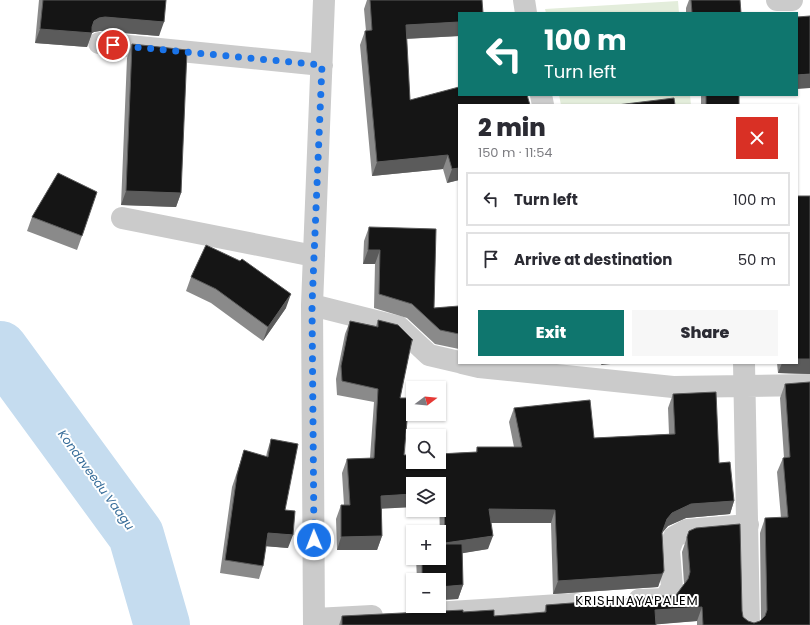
<!DOCTYPE html>
<meta charset="utf-8">
<style>
body{margin:0;font-family:Poppins,sans-serif;background:#f7f7f7;color:#2b2b33;height:100vh;display:flex;flex-direction:column;font-size:15px;white-space:nowrap}
*{box-sizing:border-box;margin:0}
p{font-size:13px;color:#7c7c81}
.icon{flex:none;width:22px;height:22px;fill:none;stroke:currentColor;stroke-width:2;stroke-linecap:round;stroke-linejoin:round}
.map{position:relative;flex:1;overflow:hidden}
.side{position:absolute;left:458px;top:104px;width:340px;height:260px;display:flex;flex-direction:column;background:#fff;border-radius:0px;box-shadow:0 1px 3px #0004}
.side>*{flex:none}
.hud{position:absolute;left:458px;top:12px;width:340px;height:84px;border-radius:0px;box-shadow:0 1px 3px #0004;background:#0f766e;color:#fff;overflow:hidden}
.needle{width:26px;rotate:74deg}
.fabs{position:absolute;left:406px;top:381px;display:grid;gap:8px}
.fabs a{display:grid;place-items:center;width:40px;height:40px;border-radius:0px;background:#fff;box-shadow:0 1px 3px #0004;font-size:20px}
.pin{position:absolute;display:grid;place-items:center;width:34px;height:34px;color:#fff;margin:-17px;border:2px solid #fff;border-radius:50%;box-shadow:0 1px 4px #0007}
.me{position:absolute;width:44px;margin:-22px;rotate:359deg;stroke-linejoin:round;filter:drop-shadow(0 0 3px #0008)}
.turn{display:flex;align-items:center;gap:14px;height:84px;padding:0 20px;font-size:18px}
.turn .icon{width:52px;height:52px;stroke-width:2.5}
.turn b{display:block;font-size:28px;line-height:34px}
.round{display:grid;place-items:center;flex:none;width:42px;height:42px;border-radius:0px;background:#f7f7f7}
.headline{display:flex;align-items:center;justify-content:space-between;height:68px;padding:0 20px}
h1{font-size:24px;font-weight:800;line-height:30px}
.button{display:flex;gap:8px;margin-top:auto;padding:8px 20px}
.button a{flex:1;height:46px;border-radius:0px;background:#0f766e;color:#fff;font-size:16px;font-weight:800;line-height:46px;text-align:center}
.button a+a{background:#f7f7f7;color:#2b2b33}
ul{padding:0;list-style:none}
li{display:flex;align-items:center;gap:12px;height:54px;margin:0 8px 6px;padding:0 12px;border:2px solid #e1e1e2;border-radius:0px}
li div{flex:1}
li b{display:block;font-size:15px}
li em{font-style:normal}
.map>svg:first-child{display:block}
.green{fill:#e3eddb}
.lines{fill:none;stroke-linecap:round;stroke-linejoin:round}
.river{stroke:#c5dcef;stroke-width:56}
.minor{stroke:#cbcbcb;stroke-width:22}
.wall{fill:#8a8a8a}
.shaded-wall{fill:#5b5b5b}
.building{fill:#151515;stroke:#5b5b5b}
.route{stroke:#1a73e8;stroke-width:7;stroke-dasharray:0 12.6}
.labels{text-anchor:middle;stroke-width:4;stroke-linejoin:round;paint-order:stroke}
.water-label{font-size:12px;font-style:italic;fill:#356b98;stroke:#fff}
.quarter-label{font-size:13px;letter-spacing:1px;fill:#000;stroke:#fff}
</style>
<div class="map">
<svg width="810" height="625" viewBox="0 0 810 625">
<rect width="100%" height="100%" fill="#fff"/>
<path class="green" d="M 678,1 L 679,13 L 546,13 L 545,9 Z
M 559,95 L 690,95 L 691,105 L 561,105 Z"/>
<g class="lines">
<path class="river" d="M 0,349 L 136,535 L 162,625"/>
<path class="minor" d="M 524,0 L 526,13
M 777,0 L 792,0
M 99,43 L 322,65
M 541,95 L 543,105
M 122,218 L 314,256
M 312,305 L 399,327 L 429,355 L 459,362
M 462,363 L 479,367 L 673,387 L 810,385
M 744,363 L 749,625
M 639,600 L 665,599 L 672,587 L 669,550 L 674,537 L 687,530 L 748,525
M 434,613 L 575,604
M 315,619 L 372,616
M 314,625 L 312,305 L 324,0"/>
</g>
<path class="wall" d="M 39,0 L 166,0 L 159,36 L 100,31 L 94,32 L 92,33 L 87,47 L 35,43 Z
M 367,0 L 482,0 L 459,13 L 459,36 L 406,39 L 410,100 L 459,105 L 459,180 L 447,183 L 443,169 L 372,176 L 360,45 L 365,31 L 366,31 L 364,9 Z
M 689,0 L 740,0 L 741,13 L 686,13 L 686,8 Z
M 132,44 L 181,193 L 176,207 L 121,205 L 127,58 Z
M 701,95 L 739,95 L 739,105 L 701,105 Z
M 32,217 L 82,236 L 77,250 L 27,231 Z
M 369,227 L 434,308 L 459,306 L 459,349 L 435,344 L 407,318 L 374,308 L 375,264 L 363,264 L 364,241 Z
M 191,277 L 286,308 L 263,341 L 211,303 L 186,291 Z
M 378,320 L 413,340 L 410,349 L 400,398 L 404,455 L 476,452 L 477,447 L 514,447 L 509,422 L 514,408 L 594,438 L 669,434 L 668,408 L 673,394 L 719,463 L 734,501 L 730,514 L 686,518 L 668,526 L 662,533 L 659,584 L 658,587 L 553,594 L 551,523 L 491,523 L 488,549 L 462,553 L 463,585 L 458,599 L 439,600 L 439,580 L 417,580 L 416,558 L 439,558 L 440,544 L 439,484 L 413,484 L 413,507 L 382,508 L 382,536 L 377,550 L 337,550 L 336,519 L 341,505 L 344,505 L 342,473 L 347,459 L 370,458 L 374,402 L 337,395 L 336,379 L 345,334 L 350,321 L 376,326 Z
M 777,363 L 797,363 L 810,374 L 778,373 Z
M 785,384 L 810,625 L 697,625 L 697,621 L 656,624 L 656,625 L 339,625 L 342,616 L 463,612 L 494,616 L 544,613 L 546,605 L 676,595 L 684,584 L 682,552 L 689,531 L 742,611 L 743,617 L 748,621 L 754,623 L 760,621 L 761,620 L 760,533 L 765,518 L 781,518 L 777,472 L 783,458 L 784,458 L 780,398 Z
M 271,439 L 285,510 L 288,548 L 266,546 L 263,566 L 259,579 L 220,573 L 232,487 L 240,463 L 244,450 L 266,457 L 267,452 Z"/>
<path class="shaded-wall" d="M 105,17 L 164,22 L 159,36 L 100,31 L 94,32 L 92,33 L 87,47 L 35,43 L 40,29 L 94,21 L 99,18 Z
M 459,22 L 459,36 L 401,39 L 406,25 Z
M 810,74 L 810,88 L 797,89 L 797,75 Z
M 448,155 L 443,169 L 372,176 L 377,162 Z
M 459,168 L 459,180 L 447,183 L 452,169 Z
M 126,191 L 181,193 L 176,207 L 121,205 Z
M 368,250 L 380,250 L 375,264 L 363,264 Z
M 291,294 L 286,308 L 263,341 L 268,327 Z
M 797,359 L 810,359 L 810,374 L 778,373 L 782,363 L 797,363 Z
M 602,363 L 620,363 L 601,365 Z
M 439,492 L 444,492 L 439,505 Z
M 413,494 L 413,507 L 377,509 L 381,496 Z
M 734,501 L 730,514 L 686,518 L 668,526 L 662,533 L 667,519 L 672,513 L 691,504 Z
M 489,509 L 555,510 L 551,523 L 484,523 Z
M 268,533 L 293,535 L 288,548 L 263,546 Z
M 382,536 L 377,550 L 337,550 L 341,537 Z
M 493,536 L 488,549 L 440,557 L 445,543 Z
M 664,571 L 658,587 L 553,594 L 558,581 Z
M 463,585 L 458,599 L 439,600 L 439,587 Z
M 702,607 L 697,621 L 650,625 L 655,610 Z"/>
<path class="building" d="M 43,0 L 166,0 L 164,22 L 105,17 L 99,18 L 94,21 L 92,27 L 92,33 L 40,29 Z
M 370,0 L 482,0 L 483,13 L 459,13 L 459,22 L 406,25 L 410,100 L 459,87 L 459,95 L 527,95 L 530,105 L 459,105 L 459,168 L 452,169 L 448,155 L 377,162 L 365,31 L 372,30 Z
M 691,0 L 740,0 L 741,13 L 692,13 Z
M 810,16 L 810,74 L 797,75 L 797,17 Z
M 132,44 L 187,50 L 181,193 L 126,191 Z
M 706,95 L 739,95 L 739,105 L 706,105 Z
M 674,98 L 675,105 L 617,105 Z
M 58,173 L 97,192 L 82,236 L 32,217 Z
M 797,196 L 810,196 L 810,359 L 797,359 Z
M 369,227 L 436,229 L 434,308 L 459,306 L 459,334 L 440,330 L 412,304 L 379,294 L 380,250 L 368,250 Z
M 206,245 L 240,261 L 242,259 L 291,294 L 268,327 L 216,289 L 191,277 Z
M 378,320 L 398,325 L 413,340 L 412,340 L 400,398 L 409,398 L 404,455 L 413,455 L 413,462 L 439,462 L 439,454 L 477,452 L 477,447 L 522,447 L 514,408 L 590,400 L 594,438 L 675,434 L 673,394 L 716,392 L 719,463 L 730,462 L 734,501 L 691,504 L 672,513 L 667,519 L 662,533 L 664,571 L 662,574 L 558,581 L 555,510 L 489,509 L 493,536 L 445,543 L 444,492 L 439,492 L 439,484 L 413,484 L 413,494 L 381,496 L 382,536 L 341,537 L 341,505 L 350,505 L 347,459 L 374,458 L 378,389 L 342,381 L 341,366 L 350,321 L 378,327 Z
M 810,382 L 810,625 L 703,625 L 702,607 L 655,610 L 656,625 L 342,625 L 342,616 L 463,610 L 463,612 L 494,610 L 494,616 L 546,612 L 546,605 L 676,595 L 688,579 L 690,572 L 687,537 L 689,531 L 696,528 L 740,524 L 742,611 L 743,617 L 748,621 L 754,623 L 760,621 L 765,616 L 767,610 L 765,518 L 788,517 L 783,458 L 790,457 L 785,384 Z
M 271,439 L 298,444 L 285,510 L 295,511 L 293,535 L 268,533 L 263,566 L 225,560 L 237,475 L 244,450 L 268,457 Z
M 439,544 L 462,544 L 463,585 L 439,587 L 439,580 L 422,580 L 422,558 L 439,558 Z"/>
<g class="lines">
<path class="route" d="M 113,45 L 322,65 L 312,305 L 314,540"/>
</g>
<g class="labels">
<g class="water-label">
<text transform="translate(96 480) rotate(54)" y="4">Kondaveedu Vaagu</text>
</g>
<g class="quarter-label">
<text x="637" y="605">KRISHNAYAPALEM</text>
</g>
</g>
</svg>
<div class="fabs">
<a><svg class="needle" viewBox="-14 -14 28 28"><path d="M0-13l5 13h-10z" fill="#e53935"/><path d="M0 13l5-13h-10z" fill="#7c7c81"/></svg></a>
<a><svg class="icon" aria-label="search" viewBox="0 0 24 24"><circle cx="10" cy="10" r="6"/><path d="M15 15l6 6"/></svg></a>
<a><svg class="icon" aria-label="layers" viewBox="0 0 24 24"><path d="M12 4l9 5-9 5-9-5zM3 14l9 5 9-5"/></svg></a>
<a>+</a>
<a>−</a>
</div>
<div class="pin" style="left:113px;top:45px;background:#d93025"><svg class="icon" aria-label="arrive" viewBox="0 0 24 24"><path d="M6 21V4h12l-3 4 3 4H6"/></svg></div>
<svg class="me" style="left:314px;top:540px" viewBox="-20 -20 40 40"><circle r="17" fill="#1a73e8" stroke="#fff" stroke-width="3"/><path d="M0-11L8 9 0 5-8 9z" fill="#fff"/></svg>
<div class="hud">
<div class="turn"><svg class="icon" aria-label="left" viewBox="0 0 24 24"><path d="M17 20v-9H6M10 6l-5 5 5 5"/></svg><div><b>100 m</b>Turn left</div></div>
</div>
<section class="side">
<div class="headline"><div><h1>2 min</h1><p>150 m · 11:54</p></div><a class="round" style="background:#d93025;color:#fff"><svg class="icon" aria-label="close" viewBox="0 0 24 24"><path d="M6 6l12 12M18 6L6 18"/></svg></a></div>
<ul>
<li><svg class="icon" aria-label="left" viewBox="0 0 24 24"><path d="M17 20v-9H6M10 6l-5 5 5 5"/></svg><div><b>Turn left</b></div><em>100 m</em></li>
<li><svg class="icon" aria-label="arrive" viewBox="0 0 24 24"><path d="M6 21V4h12l-3 4 3 4H6"/></svg><div><b>Arrive at destination</b></div><em>50 m</em></li>
</ul>
<div class="button"><a>Exit</a><a>Share</a></div>
</section>
</div>
